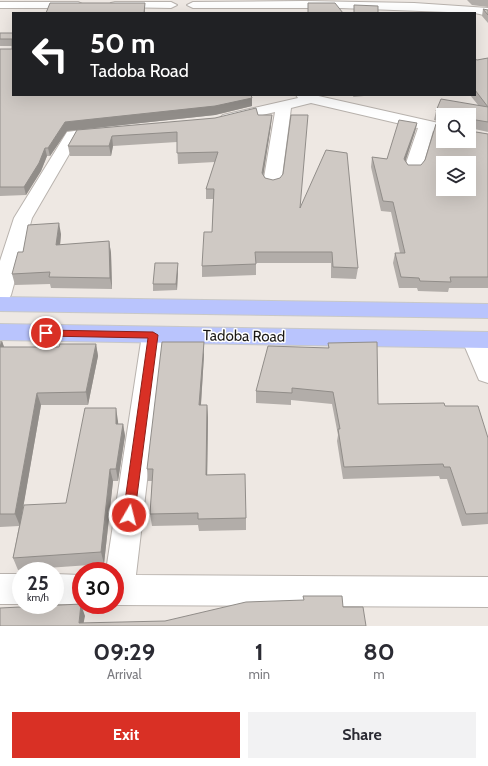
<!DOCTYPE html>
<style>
body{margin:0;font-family:Cabin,sans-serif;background:#f2f2f3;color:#2b2b33;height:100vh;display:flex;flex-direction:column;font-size:15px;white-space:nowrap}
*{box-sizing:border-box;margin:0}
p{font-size:13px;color:#7c7c81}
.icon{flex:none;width:22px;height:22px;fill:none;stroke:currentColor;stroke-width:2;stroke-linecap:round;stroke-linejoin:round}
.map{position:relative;height:626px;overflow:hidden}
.details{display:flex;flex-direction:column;background:#fff;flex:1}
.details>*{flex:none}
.top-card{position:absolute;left:12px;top:12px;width:464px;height:84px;border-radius:0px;box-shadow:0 4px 16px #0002;background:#202124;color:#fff;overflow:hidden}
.controls{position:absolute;left:436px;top:108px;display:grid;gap:8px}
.controls a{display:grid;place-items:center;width:40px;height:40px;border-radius:0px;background:#fff;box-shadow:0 4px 16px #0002;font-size:20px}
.speed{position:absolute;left:12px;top:562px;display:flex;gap:8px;font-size:20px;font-weight:700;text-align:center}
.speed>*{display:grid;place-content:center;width:52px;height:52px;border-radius:50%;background:#fff;box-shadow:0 4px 16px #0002;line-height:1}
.speed small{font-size:10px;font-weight:400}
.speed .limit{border:6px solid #d22;background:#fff;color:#111}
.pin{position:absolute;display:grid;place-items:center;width:34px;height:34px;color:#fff;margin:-17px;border:2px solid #fff;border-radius:50%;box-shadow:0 1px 4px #0007}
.me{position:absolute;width:44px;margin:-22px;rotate:8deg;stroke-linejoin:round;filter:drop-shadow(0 0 3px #0008)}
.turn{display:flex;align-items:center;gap:14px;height:84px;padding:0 12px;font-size:18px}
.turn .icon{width:52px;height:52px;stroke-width:2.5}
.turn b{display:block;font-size:28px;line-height:34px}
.eta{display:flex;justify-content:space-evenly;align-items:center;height:68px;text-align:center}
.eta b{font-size:24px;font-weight:700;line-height:28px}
.primary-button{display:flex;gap:8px;margin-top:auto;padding:8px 12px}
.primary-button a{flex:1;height:46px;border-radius:0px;background:#d93025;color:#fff;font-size:16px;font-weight:700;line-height:46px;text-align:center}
.primary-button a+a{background:#f2f2f3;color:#2b2b33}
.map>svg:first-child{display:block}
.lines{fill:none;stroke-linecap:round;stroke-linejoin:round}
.minor-casing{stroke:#b9b3ae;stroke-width:2}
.primary-casing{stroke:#c8c8c7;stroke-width:2}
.minor{fill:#fff;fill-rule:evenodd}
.primary{fill:#b9c4fd;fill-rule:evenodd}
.wall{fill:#b2ada9}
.shaded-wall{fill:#918d89}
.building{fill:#cfc9c4;stroke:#918d89;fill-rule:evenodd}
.route{fill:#d93025;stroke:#8d1f18}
.labels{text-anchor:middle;stroke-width:3;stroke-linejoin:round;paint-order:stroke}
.street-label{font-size:15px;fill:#1b1917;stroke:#fff}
</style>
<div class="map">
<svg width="488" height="626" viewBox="0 0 488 626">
<rect width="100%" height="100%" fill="#eee8e3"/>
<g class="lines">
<defs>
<path id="minor" d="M 304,1 L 414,3 L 488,8 L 488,16 L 475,13 L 340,8 L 193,8 L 187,5 L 193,2 Z
M 0,2 L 78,2 L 84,5 L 78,8 L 0,8 Z
M 115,2 L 171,2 L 177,5 L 171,8 L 111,7 L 109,5 L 111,3 Z
M 296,95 L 314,95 L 443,124 L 443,134 L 433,131 L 422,169 L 419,173 L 413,174 L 407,173 L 404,169 L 418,128 L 311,103 L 291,108 L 281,184 L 278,188 L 272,189 L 266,188 L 263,184 L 275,112 L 228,123 L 223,121 L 220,118 L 223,115 L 298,98 Z
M 104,127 L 110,129 L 112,132 L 110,135 L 78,139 L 32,218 L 11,295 L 8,300 L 0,302 L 0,261 L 14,218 L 67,132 Z
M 153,327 L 161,329 L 164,335 L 136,575 L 488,577 L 488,607 L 115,605 L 115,571 L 106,571 L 142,335 L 145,329 Z
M 473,332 L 481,334 L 488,348 L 488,383 L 479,380 L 462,340 L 465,334 Z
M 0,574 L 21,574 L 21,604 L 0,604 Z
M 55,574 L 81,575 L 81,605 L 55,604 Z"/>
<path id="primary" d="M 0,297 L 488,304 L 488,318 L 0,311 Z
M 0,324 L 488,332 L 488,348 L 0,340 Z"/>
</defs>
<use href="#minor" class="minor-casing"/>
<use href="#primary" class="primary-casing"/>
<use href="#minor" class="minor"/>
<use href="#primary" class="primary"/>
</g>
<path class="wall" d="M 467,0 L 488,0 L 488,7 L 472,5 Z
M 483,9 L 488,10 L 488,23 L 482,16 Z
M 0,33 L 252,98 L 252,106 L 215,115 L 67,131 L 50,156 L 47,156 L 41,171 L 26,195 L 0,196 L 0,49 L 12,49 L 12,46 L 0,46 Z
M 475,52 L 475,59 L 477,60 L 488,58 L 488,132 L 470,128 L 470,131 L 488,134 L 488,288 L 449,288 L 448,292 L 418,291 L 417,288 L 399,288 L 393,263 L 395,253 L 400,253 L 391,212 L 381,211 L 371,167 L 372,157 L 387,159 L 417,123 L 415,132 L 405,160 L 408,165 L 421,165 L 443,141 L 469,115 L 443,115 L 443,123 L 434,120 L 436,111 L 478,105 L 470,95 L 475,95 Z
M 354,95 L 375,95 L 353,97 Z
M 258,115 L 271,125 L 263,175 L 265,178 L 300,207 L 358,268 L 356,279 L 331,278 L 331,263 L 256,263 L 256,275 L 202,277 L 202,266 L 212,232 L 213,199 L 206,199 L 206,189 L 215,162 L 178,164 L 177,142 L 113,146 L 111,156 L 70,156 L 68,146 L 77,130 Z
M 61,234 L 60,245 L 109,241 L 111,253 L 112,289 L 51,288 L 50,284 L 15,285 L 12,274 L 23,252 Z
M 178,270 L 177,290 L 153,291 L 153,284 Z
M 0,341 L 2,341 L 4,347 L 59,347 L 96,344 L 98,356 L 88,405 L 41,405 L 22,513 L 66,503 L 118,421 L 118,424 L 123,424 L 125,436 L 118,481 L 113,481 L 104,564 L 18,570 L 13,558 L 19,526 L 0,527 Z
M 328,343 L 378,404 L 445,406 L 488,438 L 488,524 L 462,526 L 447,479 L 440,479 L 439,476 L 343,479 L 337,441 L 338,435 L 332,404 L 291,400 L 291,405 L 256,403 L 256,391 L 328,348 Z
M 204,355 L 201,405 L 207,405 L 208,418 L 207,475 L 246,518 L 246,530 L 199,531 L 198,525 L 152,526 L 150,514 L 152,481 L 148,481 L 147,469 Z"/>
<path class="shaded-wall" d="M 145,3 L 145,13 L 144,13 Z
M 252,98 L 252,106 L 215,115 L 67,131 L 50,156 L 48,148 L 65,122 Z
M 272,115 L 271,125 L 262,184 L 262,173 Z
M 417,123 L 415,132 L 403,169 L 404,159 Z
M 112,136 L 113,146 L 111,156 L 109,146 Z
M 45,148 L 47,156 L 41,171 L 26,195 L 24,187 Z
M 59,223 L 61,234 L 59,256 L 56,245 Z
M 109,241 L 111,253 L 112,289 L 110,278 Z
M 178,263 L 178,270 L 177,290 L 176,284 Z
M 2,341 L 6,353 L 0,349 L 0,345 Z
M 204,342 L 204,355 L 200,418 L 199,405 Z
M 96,344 L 98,356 L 88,405 L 86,392 Z
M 37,393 L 41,405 L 20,526 L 15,514 Z
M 207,405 L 208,418 L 207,487 L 206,475 Z
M 116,408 L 118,421 L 119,436 L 116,424 Z
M 123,424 L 125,436 L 118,481 L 116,469 Z
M 110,469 L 113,481 L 104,564 L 101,552 Z
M 81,604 L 85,616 L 83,626 L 79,623 Z"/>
<path class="building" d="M 50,3 L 145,3 L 144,13 L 46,13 Z
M 308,3 L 335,3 L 343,13 L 308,13 Z
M 354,5 L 378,6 L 378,13 L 354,13 Z
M 483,9 L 488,10 L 488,15 Z
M 0,33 L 13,33 L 13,95 L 251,95 L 252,98 L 215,106 L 65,122 L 48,148 L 45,148 L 39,163 L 24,187 L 0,187 L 0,49 L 12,49 L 12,39 L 0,39 Z
M 475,52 L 475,59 L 477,60 L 488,58 L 488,107 L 475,90 Z
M 441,99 L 488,107 L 488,122 L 470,119 L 470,131 L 488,134 L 488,277 L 450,277 L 451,282 L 420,281 L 419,278 L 401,277 L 395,253 L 405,253 L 393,202 L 383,201 L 372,157 L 387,159 L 399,120 L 417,123 L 404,159 L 408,165 L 421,165 L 425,160 L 436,124 L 443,126 L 443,141 L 469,141 L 469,115 L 446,115 L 446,114 L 436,111 ZM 443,163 L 469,163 L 469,189 L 443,189 Z
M 256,108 L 258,115 L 272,115 L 262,173 L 265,178 L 273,180 L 280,178 L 283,174 L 291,115 L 308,115 L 300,208 L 326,150 L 347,153 L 358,268 L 333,267 L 332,252 L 255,252 L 256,264 L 202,266 L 204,232 L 212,232 L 214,189 L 206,189 L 218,152 L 177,153 L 177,132 L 112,136 L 109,146 L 68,146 L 77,130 L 215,118 Z
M 59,223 L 56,245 L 109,241 L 110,278 L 49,277 L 50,272 L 12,274 L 18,252 L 23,252 L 28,225 Z
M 155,263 L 178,263 L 176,284 L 153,284 Z
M 162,342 L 204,342 L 199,405 L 207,405 L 206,475 L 245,474 L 246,518 L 198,519 L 198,513 L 150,514 L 153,469 L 147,469 Z
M 377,342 L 378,404 L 444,403 L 445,406 L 478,406 L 488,438 L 488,513 L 466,514 L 450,467 L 444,467 L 443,464 L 344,467 L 338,429 L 340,429 L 333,392 L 292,388 L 292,393 L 256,391 L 268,346 L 329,348 L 328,343 Z
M 60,344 L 96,344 L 86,392 L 37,393 L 15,514 L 0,514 L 0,347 L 59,347 Z
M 85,408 L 116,408 L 116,424 L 123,424 L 116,469 L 110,469 L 101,552 L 13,558 L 24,505 L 66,503 Z
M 303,596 L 342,596 L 343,607 L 363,607 L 366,626 L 0,626 L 0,608 L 81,604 L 79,623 L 165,621 L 246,602 L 304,600 Z"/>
<path class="route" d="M 46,330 L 153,332 L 158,335 L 134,519 L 129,520 L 125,519 L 123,515 L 148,338 L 46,336 L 41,333 Z"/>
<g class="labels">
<g class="street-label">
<text transform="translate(244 336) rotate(1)" y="5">Tadoba Road</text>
</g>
</g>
</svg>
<div class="controls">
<a><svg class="icon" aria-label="search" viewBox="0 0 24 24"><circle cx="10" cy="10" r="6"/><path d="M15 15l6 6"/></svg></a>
<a><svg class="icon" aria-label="layers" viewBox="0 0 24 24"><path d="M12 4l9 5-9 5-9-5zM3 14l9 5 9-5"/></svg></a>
</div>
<div class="speed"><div>25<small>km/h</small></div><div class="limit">30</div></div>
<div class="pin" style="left:46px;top:333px;background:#d93025"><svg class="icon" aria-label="arrive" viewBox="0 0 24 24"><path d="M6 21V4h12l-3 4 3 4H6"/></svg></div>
<svg class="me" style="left:129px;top:515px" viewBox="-20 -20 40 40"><circle r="17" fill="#d93025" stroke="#fff" stroke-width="3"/><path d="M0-11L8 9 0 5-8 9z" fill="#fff"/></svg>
<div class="top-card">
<div class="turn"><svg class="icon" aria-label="left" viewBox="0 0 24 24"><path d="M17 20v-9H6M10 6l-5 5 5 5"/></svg><div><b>50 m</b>Tadoba Road</div></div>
</div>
</div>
<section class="details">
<div class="eta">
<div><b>09:29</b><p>Arrival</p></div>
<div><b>1</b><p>min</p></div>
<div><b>80</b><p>m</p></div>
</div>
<div class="primary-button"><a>Exit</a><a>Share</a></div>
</section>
